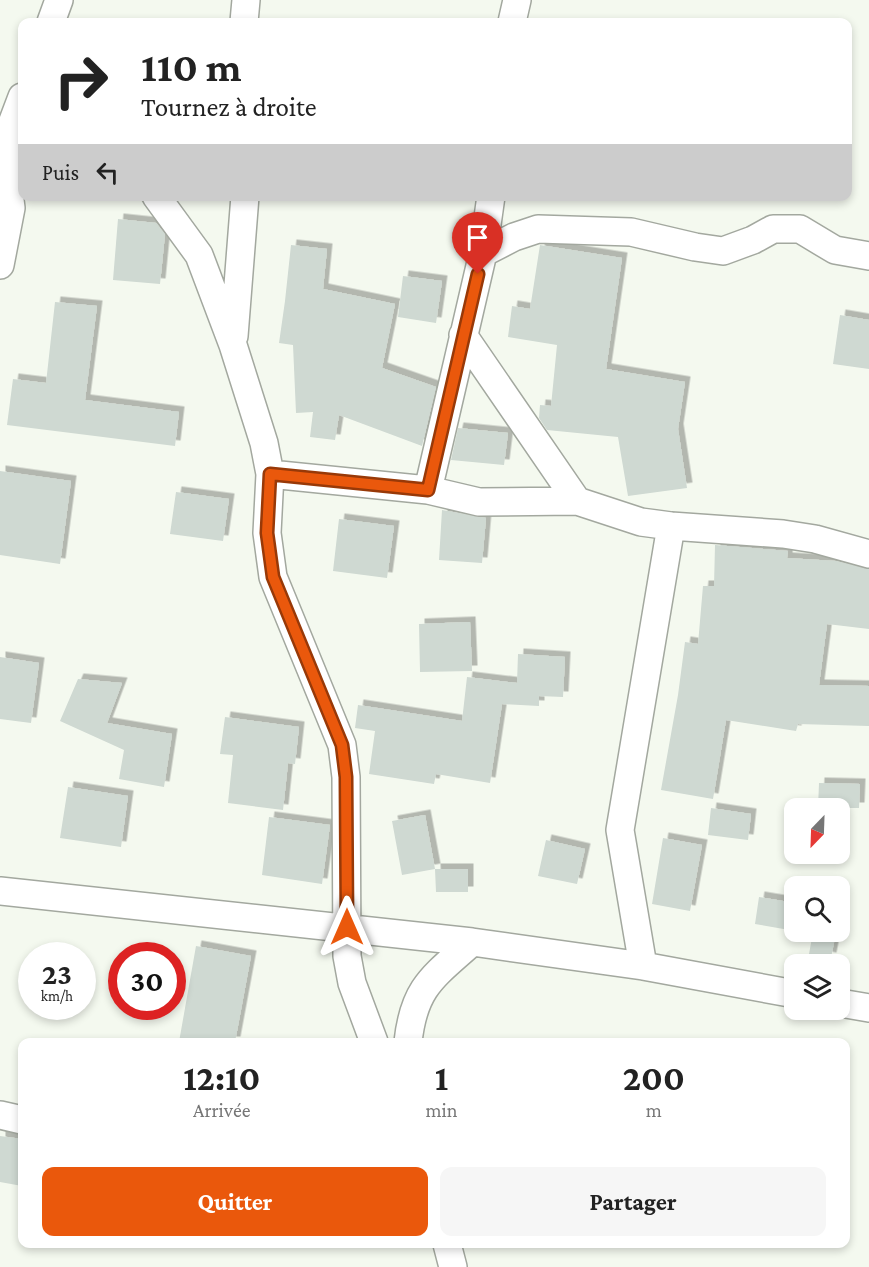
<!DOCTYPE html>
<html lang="fr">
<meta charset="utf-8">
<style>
body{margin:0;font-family:"Crimson Pro",serif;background:#f6f6f6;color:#222;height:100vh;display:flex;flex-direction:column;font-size:22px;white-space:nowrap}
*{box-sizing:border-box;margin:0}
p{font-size:20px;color:#767676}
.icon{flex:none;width:33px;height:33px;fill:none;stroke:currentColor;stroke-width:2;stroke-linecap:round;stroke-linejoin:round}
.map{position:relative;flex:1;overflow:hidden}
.side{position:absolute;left:18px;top:1038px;width:832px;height:210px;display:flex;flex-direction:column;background:#fff;border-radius:12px;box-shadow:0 3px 9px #0003}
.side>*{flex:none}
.guide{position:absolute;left:18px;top:18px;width:834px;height:183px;border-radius:12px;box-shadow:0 3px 9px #0003;background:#fff;color:#222;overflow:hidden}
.needle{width:39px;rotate:203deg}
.buttons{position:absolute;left:784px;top:798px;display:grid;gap:12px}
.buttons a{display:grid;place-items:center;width:66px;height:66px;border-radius:12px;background:#fff;box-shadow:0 3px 9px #0003;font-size:30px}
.speed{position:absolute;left:18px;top:942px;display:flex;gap:12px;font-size:30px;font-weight:700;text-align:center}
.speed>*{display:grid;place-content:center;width:78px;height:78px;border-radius:50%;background:#fff;box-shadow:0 3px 9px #0003;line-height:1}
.speed small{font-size:15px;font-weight:400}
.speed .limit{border:9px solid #d22;background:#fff;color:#111}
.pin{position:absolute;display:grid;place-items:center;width:51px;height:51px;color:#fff;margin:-62px -26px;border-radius:50% 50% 50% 0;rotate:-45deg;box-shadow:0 0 6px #0007}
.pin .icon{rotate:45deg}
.me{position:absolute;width:66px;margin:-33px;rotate:0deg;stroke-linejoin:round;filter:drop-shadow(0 0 4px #0008)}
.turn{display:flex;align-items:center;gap:21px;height:126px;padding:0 24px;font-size:27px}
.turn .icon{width:78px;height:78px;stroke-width:2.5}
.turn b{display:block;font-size:42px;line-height:51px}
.then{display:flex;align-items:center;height:57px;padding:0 24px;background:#0003;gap:12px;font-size:22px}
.eta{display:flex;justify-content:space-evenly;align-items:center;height:102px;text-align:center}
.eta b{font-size:36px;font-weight:700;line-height:42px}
.primary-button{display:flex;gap:12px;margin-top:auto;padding:12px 24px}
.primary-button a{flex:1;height:69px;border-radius:12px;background:#ea580c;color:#fff;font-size:24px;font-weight:700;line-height:69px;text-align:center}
.primary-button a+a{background:#f6f6f6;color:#222}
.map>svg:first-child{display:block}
.building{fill:#cfd9d2;filter:url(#shadow)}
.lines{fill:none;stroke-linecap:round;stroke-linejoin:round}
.street-casing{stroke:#a3a89f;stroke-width:30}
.street{stroke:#fff;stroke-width:27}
.route-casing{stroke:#983908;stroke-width:15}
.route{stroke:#ea580c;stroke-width:10}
</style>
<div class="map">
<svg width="869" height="1267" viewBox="0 0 869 1267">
<defs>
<filter id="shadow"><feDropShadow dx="5.5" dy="-5.5" stdDeviation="0" flood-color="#0004"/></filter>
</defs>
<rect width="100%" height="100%" fill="#f4f9ef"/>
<path class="building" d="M 118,219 L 156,223 L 165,234 L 160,284 L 113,280 Z
M 291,245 L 327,249 L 323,289 L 395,304 L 382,368 L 436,387 L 422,446 L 339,415 L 335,440 L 310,437 L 313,412 L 296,413 L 293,345 L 279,343 L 285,301 Z
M 540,245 L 622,258 L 606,369 L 685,382 L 678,429 L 687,488 L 628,496 L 618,437 L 547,430 L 539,418 L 540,405 L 551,406 L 557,345 L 508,337 L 512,306 L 530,309 Z
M 403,276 L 442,281 L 436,323 L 398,317 Z
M 55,302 L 97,306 L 85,400 L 179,412 L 175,446 L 7,425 L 13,379 L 46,383 Z
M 840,315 L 869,320 L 869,369 L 833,364 Z
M 458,428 L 508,433 L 504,465 L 451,460 Z
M 0,471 L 71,481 L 60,564 L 0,555 Z
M 176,492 L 229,499 L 223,541 L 170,534 Z
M 442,510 L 486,518 L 482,563 L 439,560 Z
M 339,519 L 394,526 L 387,578 L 333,571 Z
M 715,545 L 788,551 L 787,558 L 836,561 L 869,569 L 869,629 L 827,624 L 819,685 L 869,686 L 869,726 L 798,724 L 796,731 L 726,720 L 713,799 L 661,790 L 678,695 L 685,642 L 698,644 L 703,586 L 714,586 Z
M 470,622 L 472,671 L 420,672 L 419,624 Z
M 518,654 L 565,657 L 563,697 L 539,696 L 539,706 L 502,704 L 490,783 L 436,774 L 434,784 L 369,774 L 375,731 L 355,728 L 358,705 L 462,721 L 467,677 L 517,683 Z
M 0,657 L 39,663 L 31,723 L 0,719 Z
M 78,679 L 122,683 L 107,723 L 172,734 L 164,787 L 119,779 L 124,750 L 60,721 Z
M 225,717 L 299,727 L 295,764 L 288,763 L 283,810 L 228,803 L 233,755 L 220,754 Z
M 819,783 L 860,784 L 859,808 L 818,808 Z
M 68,787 L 128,796 L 121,847 L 60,838 Z
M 711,808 L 751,814 L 748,840 L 708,835 Z
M 425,815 L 435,869 L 402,875 L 392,821 Z
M 269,817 L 330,825 L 322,884 L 262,875 Z
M 663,838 L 702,845 L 690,911 L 652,904 Z
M 546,840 L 585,849 L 577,884 L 538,876 Z
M 435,869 L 468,869 L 468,892 L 436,892 Z
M 759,897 L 795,903 L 795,931 L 755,924 Z
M 813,932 L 836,932 L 831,958 L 809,954 Z
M 196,946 L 251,956 L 235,1042 L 179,1042 Z
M 0,1136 L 22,1139 L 22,1186 L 0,1182 Z"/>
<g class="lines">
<defs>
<path id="street" d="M 51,22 L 59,0
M 244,22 L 246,0
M 512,22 L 517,0
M 156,196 L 199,255 L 233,345 L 264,443 L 270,474 L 267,533 L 273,577 L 342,745 L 346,777 L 347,956 L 352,983 L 374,1042
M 483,253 L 514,237 L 538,229 L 631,232 L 695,247 L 723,251 L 753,240 L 773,229 L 800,229 L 835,250 L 869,256
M 0,265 L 11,208 L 5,160 L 11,126 L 22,97
M 463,335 L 577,501
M 234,336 L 245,196
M 270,474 L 428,490 L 479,502 L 577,501 L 641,522 L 671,526 L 783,534 L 815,539 L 869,554
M 428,490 L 483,253 L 491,196
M 0,891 L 472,942 L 643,966 L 795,994
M 643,966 L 620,830 L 671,526
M 840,1003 L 869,1008
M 408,1042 C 414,987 433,977 472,942
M 0,1115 L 22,1120
M 447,1244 L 453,1267"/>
</defs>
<use href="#street" class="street-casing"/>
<use href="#street" class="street"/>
</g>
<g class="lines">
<defs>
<path id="route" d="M 347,927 L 346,777 L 342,745 L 273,577 L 267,533 L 270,474 L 428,490 L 478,274"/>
</defs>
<use href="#route" class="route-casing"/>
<use href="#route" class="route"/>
</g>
</svg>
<div class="buttons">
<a><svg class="needle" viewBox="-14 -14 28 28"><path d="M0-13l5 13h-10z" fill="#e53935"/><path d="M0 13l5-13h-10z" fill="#767676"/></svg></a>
<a><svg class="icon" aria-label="search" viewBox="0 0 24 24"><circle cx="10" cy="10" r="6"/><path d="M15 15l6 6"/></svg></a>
<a><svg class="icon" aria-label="layers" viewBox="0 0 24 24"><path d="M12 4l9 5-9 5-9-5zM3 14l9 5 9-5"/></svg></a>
</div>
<div class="speed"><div>23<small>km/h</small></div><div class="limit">30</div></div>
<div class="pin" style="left:478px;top:274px;background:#d93025"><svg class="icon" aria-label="arrive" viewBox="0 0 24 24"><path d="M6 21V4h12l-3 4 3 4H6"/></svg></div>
<svg class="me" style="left:347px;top:927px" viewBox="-20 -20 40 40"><path d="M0-17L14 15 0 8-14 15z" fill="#ea580c" stroke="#fff" stroke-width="4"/></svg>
<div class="guide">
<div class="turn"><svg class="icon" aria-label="right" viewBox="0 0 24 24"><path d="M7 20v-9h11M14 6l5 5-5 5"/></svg><div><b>110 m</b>Tournez à droite</div></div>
<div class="then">Puis<svg class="icon" aria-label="left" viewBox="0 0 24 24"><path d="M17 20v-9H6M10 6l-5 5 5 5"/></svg></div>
</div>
<section class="side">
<div class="eta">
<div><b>12:10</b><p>Arrivée</p></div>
<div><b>1</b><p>min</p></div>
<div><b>200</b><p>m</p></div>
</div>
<div class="primary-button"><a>Quitter</a><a>Partager</a></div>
</section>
</div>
